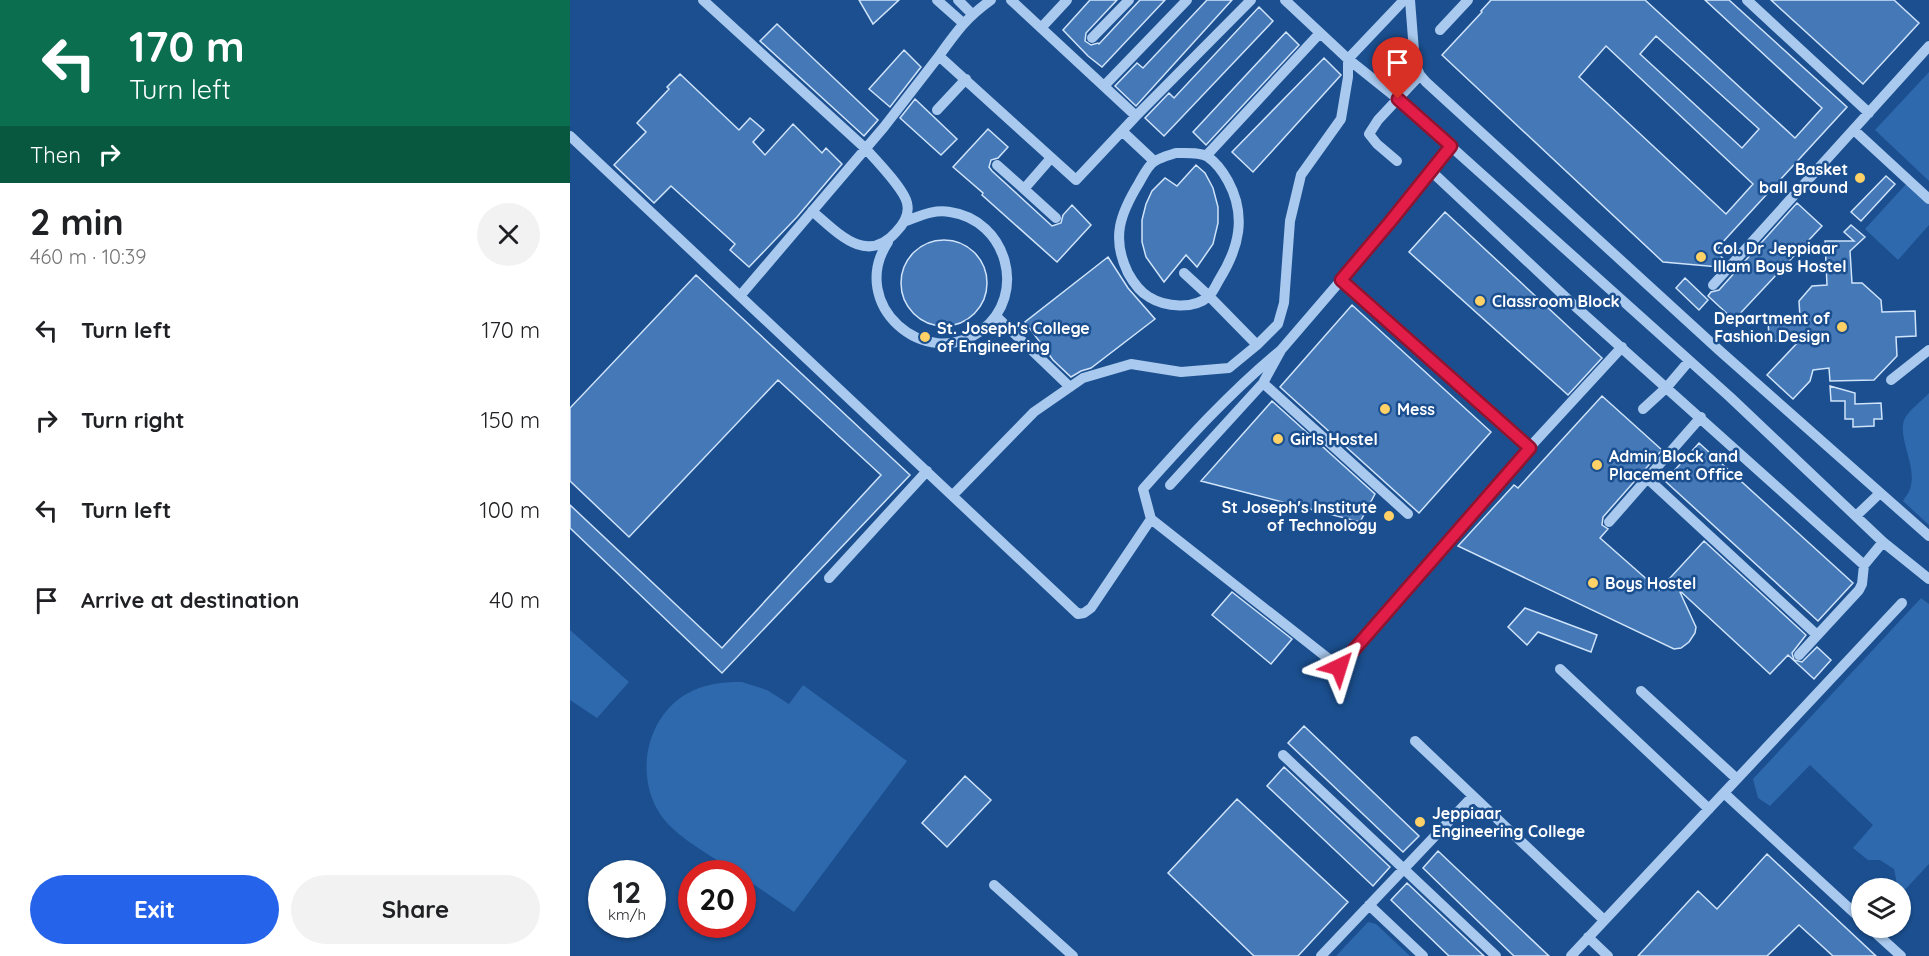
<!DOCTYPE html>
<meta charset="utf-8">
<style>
body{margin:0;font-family:Quicksand,sans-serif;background:#f2f2f2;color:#202124;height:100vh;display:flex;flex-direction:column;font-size:22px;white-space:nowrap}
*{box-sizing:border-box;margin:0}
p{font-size:20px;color:#757577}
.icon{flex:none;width:33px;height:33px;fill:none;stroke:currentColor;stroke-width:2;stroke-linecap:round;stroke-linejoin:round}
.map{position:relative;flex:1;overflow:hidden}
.side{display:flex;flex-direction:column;background:#fff;width:570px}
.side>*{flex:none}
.banner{background:#0b6e4f;color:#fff;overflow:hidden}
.buttons{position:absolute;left:1281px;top:878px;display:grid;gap:12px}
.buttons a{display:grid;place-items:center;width:60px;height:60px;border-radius:50%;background:#fff;box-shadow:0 2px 4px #0004;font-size:30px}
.speed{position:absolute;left:18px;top:860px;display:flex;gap:12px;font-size:30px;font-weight:700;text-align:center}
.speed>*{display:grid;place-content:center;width:78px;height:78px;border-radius:50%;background:#fff;box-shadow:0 2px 4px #0004;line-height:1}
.speed small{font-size:15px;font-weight:400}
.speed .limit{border:9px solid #d22;background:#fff;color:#111}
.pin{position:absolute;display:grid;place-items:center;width:51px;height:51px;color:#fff;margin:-62px -26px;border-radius:50% 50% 50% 0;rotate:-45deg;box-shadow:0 0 6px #0007}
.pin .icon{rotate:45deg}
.me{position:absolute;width:66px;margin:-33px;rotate:41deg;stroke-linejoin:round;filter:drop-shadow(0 0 4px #0008)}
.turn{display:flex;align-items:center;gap:21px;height:126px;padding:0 30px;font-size:27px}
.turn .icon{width:78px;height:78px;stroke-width:2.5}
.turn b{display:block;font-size:42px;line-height:51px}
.then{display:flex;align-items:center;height:57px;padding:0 30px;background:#0003;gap:12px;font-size:22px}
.round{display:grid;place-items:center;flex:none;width:63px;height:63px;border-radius:32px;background:#f2f2f2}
.overview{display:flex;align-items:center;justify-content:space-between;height:102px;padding:0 30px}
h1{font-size:36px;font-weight:700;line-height:45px}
.cta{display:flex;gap:12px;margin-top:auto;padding:12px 30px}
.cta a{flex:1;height:69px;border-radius:36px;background:#2563eb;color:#fff;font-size:24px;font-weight:700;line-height:69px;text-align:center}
.cta a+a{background:#f2f2f2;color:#202124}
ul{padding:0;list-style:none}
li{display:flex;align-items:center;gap:18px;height:90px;padding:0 30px}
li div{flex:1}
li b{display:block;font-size:22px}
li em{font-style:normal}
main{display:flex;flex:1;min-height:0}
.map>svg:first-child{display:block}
.green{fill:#2e69ad}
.building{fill:#4478b7;stroke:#cfe3fa;stroke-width:1.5;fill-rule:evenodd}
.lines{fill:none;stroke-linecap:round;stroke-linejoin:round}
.minor{stroke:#a9c9ee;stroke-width:10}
.route-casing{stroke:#92132f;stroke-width:15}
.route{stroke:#e11d48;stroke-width:10}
.poi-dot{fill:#ffd166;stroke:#1b4f8f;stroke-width:2}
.labels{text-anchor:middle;stroke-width:5;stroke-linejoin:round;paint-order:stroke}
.poi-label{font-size:16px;font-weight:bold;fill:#fff;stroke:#1b4f8f;text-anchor:start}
</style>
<main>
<section class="side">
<div class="banner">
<div class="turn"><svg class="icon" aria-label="left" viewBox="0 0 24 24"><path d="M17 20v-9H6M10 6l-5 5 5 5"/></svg><div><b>170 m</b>Turn left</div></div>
<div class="then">Then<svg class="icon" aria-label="right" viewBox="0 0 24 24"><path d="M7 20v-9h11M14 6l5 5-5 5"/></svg></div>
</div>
<div class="overview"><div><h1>2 min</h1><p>460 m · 10:39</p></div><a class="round"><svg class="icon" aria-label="close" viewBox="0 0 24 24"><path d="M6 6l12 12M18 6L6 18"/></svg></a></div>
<ul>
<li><svg class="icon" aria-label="left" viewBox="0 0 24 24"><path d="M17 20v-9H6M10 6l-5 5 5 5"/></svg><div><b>Turn left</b></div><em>170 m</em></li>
<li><svg class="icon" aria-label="right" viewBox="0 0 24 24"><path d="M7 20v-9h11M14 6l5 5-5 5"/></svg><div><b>Turn right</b></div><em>150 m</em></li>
<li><svg class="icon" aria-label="left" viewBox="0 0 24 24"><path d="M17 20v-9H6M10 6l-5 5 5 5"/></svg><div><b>Turn left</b></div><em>100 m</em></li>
<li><svg class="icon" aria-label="arrive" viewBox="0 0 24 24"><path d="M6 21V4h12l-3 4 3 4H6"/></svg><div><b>Arrive at destination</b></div><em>40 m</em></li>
</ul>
<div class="cta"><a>Exit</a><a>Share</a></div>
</section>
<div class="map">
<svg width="1359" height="956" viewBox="0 0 1359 956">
<rect width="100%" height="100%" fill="#1b4f8f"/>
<path class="green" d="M 1359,72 L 1359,181 L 1305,130 Z
M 1338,182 L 1359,201 L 1359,225 L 1328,260 L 1295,229 Z
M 1359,393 L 1359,525 L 1333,501 C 1335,497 1339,493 1340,489 C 1348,466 1326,437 1335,418 C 1340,409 1352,401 1359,393 Z
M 1351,598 L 1359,604 L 1359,864 L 1331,894 L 1330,888 L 1324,888 L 1327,884 L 1324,869 L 1310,860 L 1298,860 L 1283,848 L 1303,825 L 1240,765 L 1200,806 L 1188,798 L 1183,779 Z
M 0,630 L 59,682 L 27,718 L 0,700 Z
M 172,682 L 197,690 L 219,704 L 233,685 L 337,761 L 224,912 L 173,877 L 172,873 L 167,873 C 145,858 118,844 99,825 C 61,786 73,714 122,691 C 139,683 155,682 172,682 Z
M 798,922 L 806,924 L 840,956 L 766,956 Z"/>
<path class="building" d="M 289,0 L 329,0 L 303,24 Z
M 520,0 L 547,0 L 516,33 L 515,41 L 521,45 L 528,43 L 529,44 L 570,0 L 595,0 L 532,67 L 518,56 L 493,30 Z
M 637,0 L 662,0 L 566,106 L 545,86 L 567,63 L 573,68 Z
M 921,0 L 1075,0 L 1225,138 L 1252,108 L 1135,0 L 1159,0 L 1277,107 L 1151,244 L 1146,252 L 1155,260 L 1149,267 L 1093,262 L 872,55 L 912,12 L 911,11 ZM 1086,36 L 1189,129 L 1172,148 L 1070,54 ZM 1036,46 L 1183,184 L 1156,214 L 1009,77 Z
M 1201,0 L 1324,0 L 1349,23 L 1293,84 Z
M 689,7 L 703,21 L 594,136 L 575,118 L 599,93 L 604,98 Z
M 207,24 L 308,120 L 294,136 L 190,41 Z
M 716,32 L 729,45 L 636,145 L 623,132 Z
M 334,50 L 351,67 L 320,107 L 299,89 Z
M 754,58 L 771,75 L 683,172 L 662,152 Z
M 110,74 L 169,130 L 180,118 L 194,130 L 183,142 L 195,155 L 223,124 L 252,153 L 256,148 L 272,164 L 227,217 L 179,267 L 160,250 L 165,244 L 101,186 L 84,203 L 44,165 L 76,132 L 67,123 L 99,89 L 97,87 Z
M 345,99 L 387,139 L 371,155 L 330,118 Z
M 418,129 L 438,147 L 428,158 L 421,160 L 419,167 L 422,171 L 482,226 L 491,223 L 493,215 L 502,205 L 521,225 L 487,262 L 412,195 L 413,193 L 383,167 Z
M 626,165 L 635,173 L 643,188 L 648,207 L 648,223 L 643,244 L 627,267 L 616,255 L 594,282 L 576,257 L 572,242 L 572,220 L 576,204 L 582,191 L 595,178 L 607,186 Z
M 1316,176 L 1325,184 L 1291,221 L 1281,212 Z
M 1227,203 L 1252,226 L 1164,320 L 1138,296 L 1141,292 L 1149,290 Z
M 875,212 L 1032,358 L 998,395 L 839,252 Z
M 1281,225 L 1295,237 L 1280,251 L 1282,283 L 1292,283 L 1311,300 L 1312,312 L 1345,311 L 1346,336 L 1326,337 L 1327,356 L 1304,380 L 1260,381 L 1259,368 L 1243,370 L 1240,381 L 1223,399 L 1197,375 L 1229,341 L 1199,341 L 1198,318 L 1230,317 L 1229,301 L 1242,286 L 1257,285 L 1255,241 L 1284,241 L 1274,232 Z
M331 283a43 43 0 1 1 86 0a43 43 0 1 1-86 0Z
M 538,257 L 558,288 L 585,319 L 521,368 L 511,371 L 501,377 L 483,360 L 455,322 Z
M 126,275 L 340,475 L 152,673 L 0,528 L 0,505 L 152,648 L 311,475 L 208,380 L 59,537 L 0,481 L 0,408 Z
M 1115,278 L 1138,300 L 1129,310 L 1106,288 Z
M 782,305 L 921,432 L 849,513 L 710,387 Z
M 1260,386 L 1285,393 L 1285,404 L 1311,403 L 1312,419 L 1304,419 L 1304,426 L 1283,427 L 1283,419 L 1275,419 L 1275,401 L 1261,401 Z
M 1032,396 L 1092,450 L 1033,517 L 1032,525 L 1038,529 L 1030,538 L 1089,590 L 1134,541 L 1236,635 L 1222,653 L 1224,660 L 1232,662 L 1247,647 L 1261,660 L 1244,679 L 1218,655 L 1200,674 L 1109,590 L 1126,627 L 1125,633 L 1119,642 L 1111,648 L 1104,649 L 888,546 L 944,485 L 948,488 Z
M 702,401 L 805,494 L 790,522 L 631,481 Z
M 1129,443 L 1283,583 L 1248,621 L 1095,481 Z
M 662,592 L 722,639 L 701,664 L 642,615 Z
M 955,608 L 1027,635 L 1021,652 L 968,632 L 957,645 L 938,627 Z
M 734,726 L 849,836 L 833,852 L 718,743 Z
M 714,767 L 820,867 L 803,886 L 697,786 Z
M 395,776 L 421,800 L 377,847 L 352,823 Z
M 667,799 L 778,902 L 728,956 L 684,956 L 598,873 Z
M 868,851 L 979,956 L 944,956 L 853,868 Z
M 1197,854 L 1306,956 L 1263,956 L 1229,925 L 1197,956 L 1068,956 L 1128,891 L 1147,909 Z
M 837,883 L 914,956 L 879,956 L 821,900 Z"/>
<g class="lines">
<path class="minor" d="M 133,0 L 295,148 C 306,160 334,189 337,203 C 340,215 334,224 326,232 C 296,266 267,232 242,211
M 367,0 L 393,23
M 388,0 L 402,14
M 421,0 C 396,18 387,31 369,56 L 506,180 L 552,131 L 584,161
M 441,0 L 566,116 L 552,131
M 715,0 L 778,59 L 828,99 L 1160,397 L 1313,542 L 1359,579
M 840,0 L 845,64 L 850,75 L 856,82 L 1150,351 L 1359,536
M 1177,0 L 1299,113
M 471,28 L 497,0
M 870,30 L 898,0
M 522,38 L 559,0
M 534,86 L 617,0
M 367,110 L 396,79
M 566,116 L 681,0
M 1284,130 L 1359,199
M 0,136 L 508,614 L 514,613 L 521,608 L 581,519
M 606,153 C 616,153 630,152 638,157 C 647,163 653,172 658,181 C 677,216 669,248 649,280 C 646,285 643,292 639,296 C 624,310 595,307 579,297 C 570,292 563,282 558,273 C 541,238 550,214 569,183 C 573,176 578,165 585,161 C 591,157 600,155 606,153 Z
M 636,156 L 750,33
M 827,161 L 807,144 L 799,134 L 808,120 L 850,75
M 427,165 L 454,189 L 481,158
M 861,171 L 1007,308 L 1294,565
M 454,189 L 486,218
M 318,242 C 277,304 355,373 412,330 C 458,295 437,220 380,212 C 364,209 350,216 336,221
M 614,273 L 639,296 L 687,345
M 771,280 L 959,448
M 1143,285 L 1359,46
M 170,296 L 314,127 L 369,56
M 426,316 L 500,387
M 711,350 C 660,392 617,440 573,489 L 581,519 L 769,667 L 959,448 L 1052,347
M 1321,380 L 1359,350
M 693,383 L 838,514
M 1073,409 L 1097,387 L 1119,361
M 1077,478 L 1247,635
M 600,485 L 693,383 L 711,350 L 821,222 L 881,146
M 383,495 L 464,412 L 513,378 L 561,364 L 611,372 L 659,368 L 687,345 L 708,324 L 714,303 L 720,221 L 731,175 L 771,119 L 778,77 L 778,59 L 834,0
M 1286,516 L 1310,493
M 1039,522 L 1131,417
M 259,578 L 357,471
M 1229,655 L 1289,590 L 1292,584 L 1294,565 L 1313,542
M 990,669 L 1139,809
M 1071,691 L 1167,779
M 845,741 L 1034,920
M 713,755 L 926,956
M 1154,793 L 1292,920
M 424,885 L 503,956
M 799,905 L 853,956
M 1299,927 L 1331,956
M 1018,937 L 1038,956
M 751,956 L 903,796
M 1001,956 L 1332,603"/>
</g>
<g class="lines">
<defs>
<path id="route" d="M 769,667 L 960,448 L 771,280 L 820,222 L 881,146 L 828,99"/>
</defs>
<use href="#route" class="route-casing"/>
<use href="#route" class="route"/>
</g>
<g class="poi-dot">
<circle cx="1290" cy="178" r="6"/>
<circle cx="1131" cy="257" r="6"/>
<circle cx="910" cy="301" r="6"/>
<circle cx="1272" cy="327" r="6"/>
<circle cx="355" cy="337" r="6"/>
<circle cx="815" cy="409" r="6"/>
<circle cx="708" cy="439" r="6"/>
<circle cx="1027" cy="465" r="6"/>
<circle cx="819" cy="516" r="6"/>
<circle cx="1023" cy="583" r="6"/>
<circle cx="850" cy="822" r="6"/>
</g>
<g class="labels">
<g class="poi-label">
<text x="1278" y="175" text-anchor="end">Basket<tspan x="1278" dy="18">ball ground</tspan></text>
<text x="1143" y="254">Col. Dr Jeppiaar<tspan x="1143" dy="18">Illam Boys Hostel</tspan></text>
<text x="922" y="307">Classroom Block</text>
<text x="1260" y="324" text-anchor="end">Department of<tspan x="1260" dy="18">Fashion Design</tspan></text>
<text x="367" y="334">St. Joseph's College<tspan x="367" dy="18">of Engineering</tspan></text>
<text x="827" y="415">Mess</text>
<text x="720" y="445">Girls Hostel</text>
<text x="1039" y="462">Admin Block and<tspan x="1039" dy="18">Placement Office</tspan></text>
<text x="807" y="513" text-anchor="end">St Joseph's Institute<tspan x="807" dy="18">of Technology</tspan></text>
<text x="1035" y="589">Boys Hostel</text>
<text x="862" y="819">Jeppiaar<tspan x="862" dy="18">Engineering College</tspan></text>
</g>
</g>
</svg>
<div class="buttons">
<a><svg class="icon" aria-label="layers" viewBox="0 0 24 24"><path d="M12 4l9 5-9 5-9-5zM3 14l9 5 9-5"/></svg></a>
</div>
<div class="speed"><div>12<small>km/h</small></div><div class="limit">20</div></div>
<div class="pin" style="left:828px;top:99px;background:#d93025"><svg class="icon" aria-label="arrive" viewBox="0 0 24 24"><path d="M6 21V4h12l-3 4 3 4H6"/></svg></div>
<svg class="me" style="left:769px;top:667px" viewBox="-20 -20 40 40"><path d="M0-17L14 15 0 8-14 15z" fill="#e11d48" stroke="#fff" stroke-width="4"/></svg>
</div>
</main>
